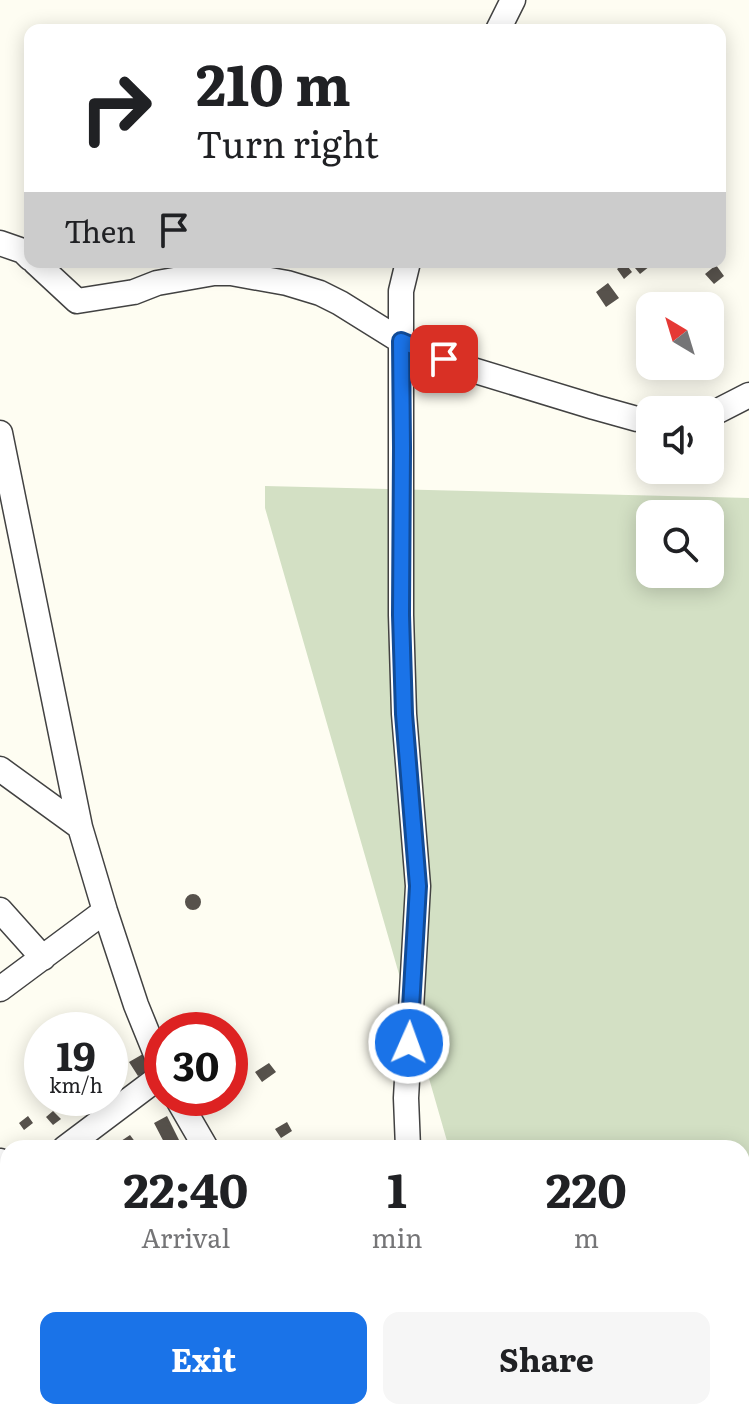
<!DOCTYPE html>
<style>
body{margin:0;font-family:Literata,serif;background:#f6f6f6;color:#202124;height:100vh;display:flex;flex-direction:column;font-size:30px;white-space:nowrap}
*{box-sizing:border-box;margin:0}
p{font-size:26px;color:#757577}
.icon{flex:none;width:44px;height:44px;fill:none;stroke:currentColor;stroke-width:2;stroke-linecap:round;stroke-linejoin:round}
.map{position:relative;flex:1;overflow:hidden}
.panel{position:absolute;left:0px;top:1140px;width:750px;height:280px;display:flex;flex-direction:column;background:#fff;border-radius:24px 24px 0 0;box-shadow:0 4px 20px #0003}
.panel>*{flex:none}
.banner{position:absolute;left:24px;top:24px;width:702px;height:244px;border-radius:16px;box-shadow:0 4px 20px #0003;background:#fff;color:#202124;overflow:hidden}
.needle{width:52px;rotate:322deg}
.fabs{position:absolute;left:636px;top:292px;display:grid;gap:16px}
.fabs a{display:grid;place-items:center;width:88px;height:88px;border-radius:16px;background:#fff;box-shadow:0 4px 20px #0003;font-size:40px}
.speed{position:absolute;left:24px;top:1012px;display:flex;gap:16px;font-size:40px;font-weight:700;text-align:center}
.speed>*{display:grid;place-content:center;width:104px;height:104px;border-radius:50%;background:#fff;box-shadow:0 4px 20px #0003;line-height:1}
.speed small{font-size:20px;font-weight:400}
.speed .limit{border:12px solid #d22;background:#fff;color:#111}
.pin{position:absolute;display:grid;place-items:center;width:68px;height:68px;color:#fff;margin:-34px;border-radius:16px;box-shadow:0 4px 12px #0006}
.me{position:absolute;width:88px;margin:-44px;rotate:2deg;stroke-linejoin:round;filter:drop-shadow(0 0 6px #0008)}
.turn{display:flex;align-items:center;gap:28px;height:168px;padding:0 40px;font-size:36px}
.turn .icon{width:104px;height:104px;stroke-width:2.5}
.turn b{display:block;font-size:56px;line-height:68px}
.then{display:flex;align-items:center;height:76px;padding:0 40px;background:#0003;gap:16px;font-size:30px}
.eta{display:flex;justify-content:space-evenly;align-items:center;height:136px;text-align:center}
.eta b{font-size:48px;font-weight:700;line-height:56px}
.primary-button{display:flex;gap:16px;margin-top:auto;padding:16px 40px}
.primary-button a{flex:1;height:92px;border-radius:16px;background:#1a73e8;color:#fff;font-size:32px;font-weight:700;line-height:92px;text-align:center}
.primary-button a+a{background:#f6f6f6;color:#202124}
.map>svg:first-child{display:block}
.cemetery{fill:#d3e0c4;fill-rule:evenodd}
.building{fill:#57524c}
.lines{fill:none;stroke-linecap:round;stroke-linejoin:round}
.street-casing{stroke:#424242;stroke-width:27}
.street{stroke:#fff;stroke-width:24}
.route-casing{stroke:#114b97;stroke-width:20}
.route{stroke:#1a73e8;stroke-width:14}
</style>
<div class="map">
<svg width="749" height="1420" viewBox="0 0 749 1420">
<rect width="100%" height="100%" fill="#fefdf2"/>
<path class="cemetery" d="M 265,486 L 749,498 L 749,1420 L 498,1420 L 496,1412 L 742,1412 L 742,1148 L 449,1148 L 265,508 ZM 650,514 L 710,514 L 710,574 L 650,574 Z"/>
<path class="building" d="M 630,262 L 647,262 L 650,266 L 640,274 Z
M 625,263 L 632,272 L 624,279 L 617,269 Z
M 716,265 L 724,276 L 714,284 L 705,274 Z
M 608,283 L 619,298 L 606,307 L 596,292 Z
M185 902a8 8 0 1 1 16 0a8 8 0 1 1-16 0Z
M 170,1019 L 184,1030 L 161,1030 Z
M 143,1054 L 151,1069 L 138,1076 L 129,1062 Z
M 269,1063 L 276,1072 L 262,1082 L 255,1072 Z
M 53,1111 L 61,1119 L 53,1125 L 46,1117 Z
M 28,1116 L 33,1123 L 24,1130 L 19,1123 Z
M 167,1116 L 179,1140 L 166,1146 L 154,1123 Z
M 287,1122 L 292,1131 L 281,1138 L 275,1129 Z
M 130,1135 L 136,1143 L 129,1148 L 126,1148 L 121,1141 Z
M 3,1232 L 8,1238 L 8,1246 L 0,1252 L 0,1235 Z
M 258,1412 L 273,1412 L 276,1417 L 272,1420 L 263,1420 Z"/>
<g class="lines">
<defs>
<path id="street" d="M 498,30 L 513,0
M 0,243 L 23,251 L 30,258
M 35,262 L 77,301 L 134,292 L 157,283 L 214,273 L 231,273 L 287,283 L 320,293 L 340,303 L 401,341 L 466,368 L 594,407 L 637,419 L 650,421
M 710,415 L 749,395
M 0,433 L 80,827 L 105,911 L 136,1005 L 162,1069
M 0,769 L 80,827
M 0,910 L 43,958
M 0,989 L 105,911
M 177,1098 L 206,1148
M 65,1148 L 162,1075
M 408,1148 L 406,1098 L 418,886 L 404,714 L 401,615 L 401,291 L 408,262
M 0,1161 L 8,1171
M 0,1195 L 8,1190
M 150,1412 L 155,1420
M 441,1412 L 441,1420
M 13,1420 L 25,1412
M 340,1420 L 352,1412"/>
</defs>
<use href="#street" class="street-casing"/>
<use href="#street" class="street"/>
</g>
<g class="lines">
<defs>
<path id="route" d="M 409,1043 L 418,886 L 404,714 L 401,615 L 402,448 L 401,341 L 444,359"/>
</defs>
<use href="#route" class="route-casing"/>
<use href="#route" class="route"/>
</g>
</svg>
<div class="fabs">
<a><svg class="needle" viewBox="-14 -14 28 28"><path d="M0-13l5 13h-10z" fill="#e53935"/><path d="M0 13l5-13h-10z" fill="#757577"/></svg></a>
<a><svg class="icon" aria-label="sound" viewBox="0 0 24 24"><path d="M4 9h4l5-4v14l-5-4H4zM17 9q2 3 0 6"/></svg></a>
<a><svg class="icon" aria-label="search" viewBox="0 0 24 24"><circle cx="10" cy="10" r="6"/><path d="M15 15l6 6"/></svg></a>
</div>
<div class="speed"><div>19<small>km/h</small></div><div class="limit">30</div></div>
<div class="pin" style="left:444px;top:359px;background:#d93025"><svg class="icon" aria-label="arrive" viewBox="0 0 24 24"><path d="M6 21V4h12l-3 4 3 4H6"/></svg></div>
<svg class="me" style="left:409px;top:1043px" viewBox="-20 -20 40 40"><circle r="17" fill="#1a73e8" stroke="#fff" stroke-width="3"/><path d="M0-11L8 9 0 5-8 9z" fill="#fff"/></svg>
<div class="banner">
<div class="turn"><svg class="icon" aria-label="right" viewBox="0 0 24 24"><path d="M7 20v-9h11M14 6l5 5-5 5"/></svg><div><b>210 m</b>Turn right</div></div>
<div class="then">Then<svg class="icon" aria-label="arrive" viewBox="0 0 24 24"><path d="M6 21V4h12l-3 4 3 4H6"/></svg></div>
</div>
<section class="panel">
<div class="eta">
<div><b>22:40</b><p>Arrival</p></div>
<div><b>1</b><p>min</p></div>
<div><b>220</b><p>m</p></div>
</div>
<div class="primary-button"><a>Exit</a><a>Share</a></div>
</section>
</div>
